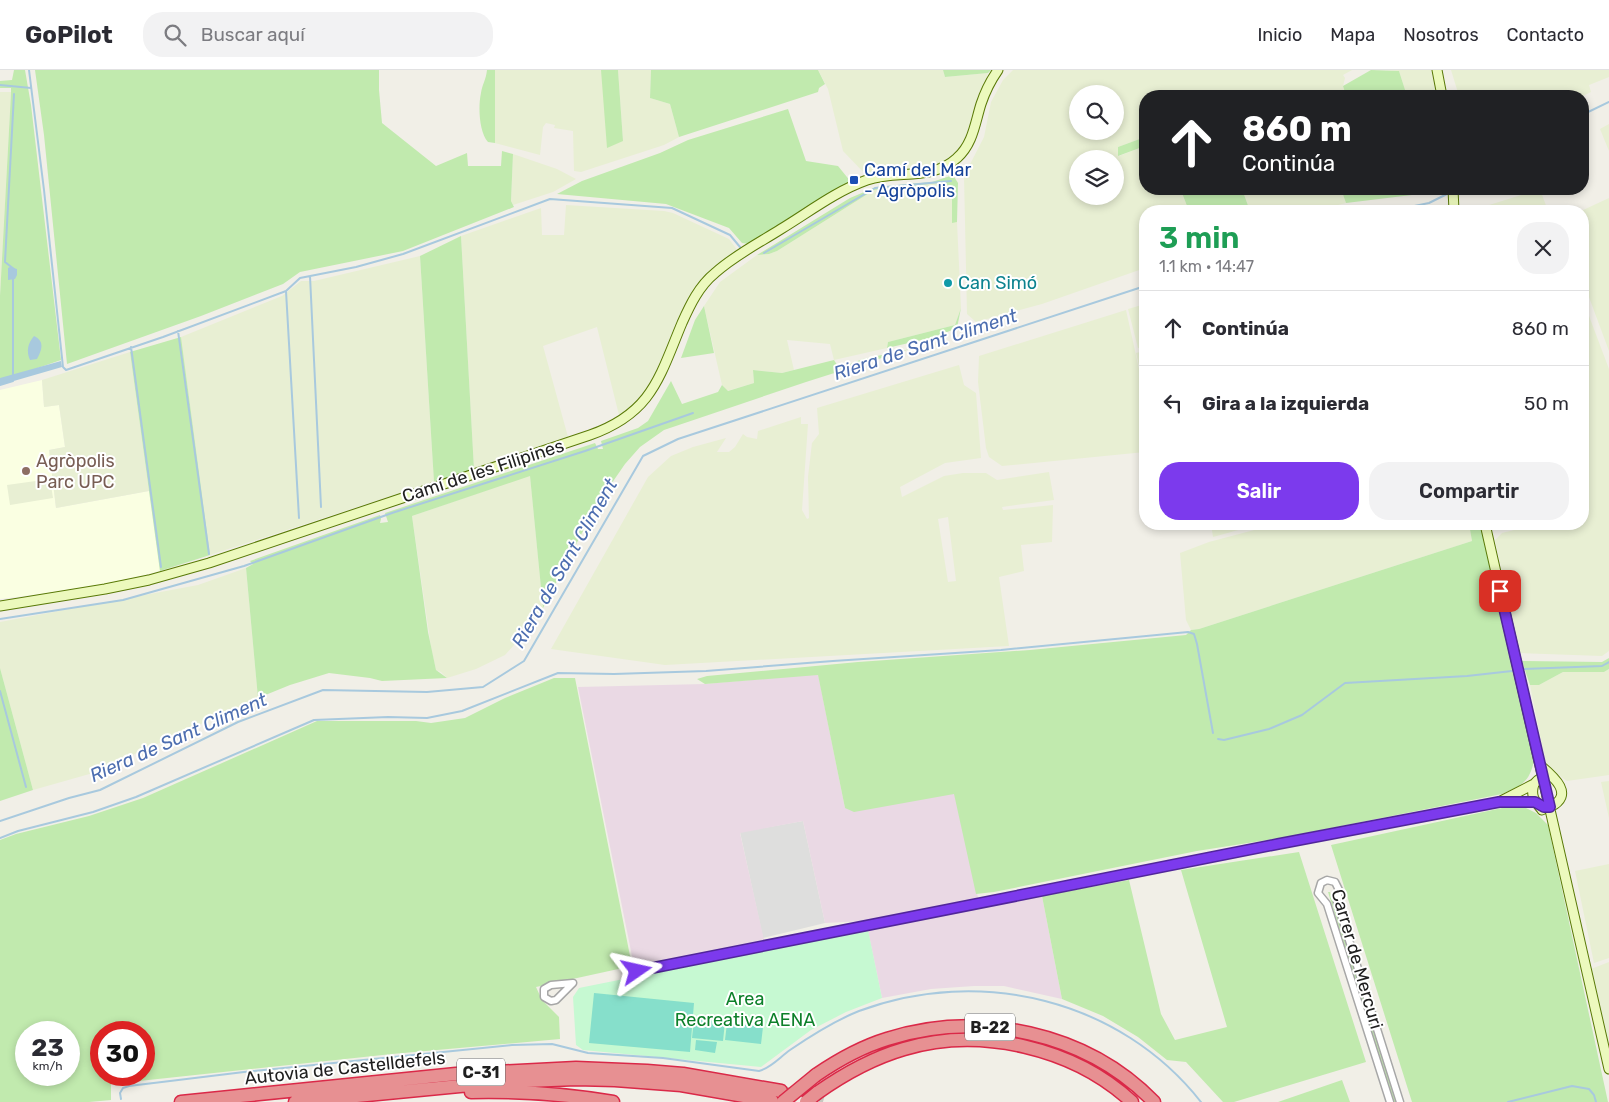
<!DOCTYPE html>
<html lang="es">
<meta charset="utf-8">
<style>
body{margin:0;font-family:Rubik,sans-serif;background:#f2f2f3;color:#2b2b33;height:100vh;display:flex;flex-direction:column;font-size:19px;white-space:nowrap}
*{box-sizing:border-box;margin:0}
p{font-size:16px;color:#7c7c81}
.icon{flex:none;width:28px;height:28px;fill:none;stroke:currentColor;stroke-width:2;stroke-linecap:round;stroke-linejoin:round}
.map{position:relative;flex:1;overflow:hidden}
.drawer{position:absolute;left:1139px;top:135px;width:450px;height:325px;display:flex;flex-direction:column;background:#fff;border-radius:20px;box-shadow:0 2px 8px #0003}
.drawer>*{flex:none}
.hud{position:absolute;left:1139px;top:20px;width:450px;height:105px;border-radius:20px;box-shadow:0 2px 8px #0003;background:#202124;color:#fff;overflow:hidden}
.controls{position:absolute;left:1069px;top:15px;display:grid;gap:10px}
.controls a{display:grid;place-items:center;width:55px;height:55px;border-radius:50%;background:#fff;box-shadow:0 2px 8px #0003;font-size:25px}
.speed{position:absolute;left:15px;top:951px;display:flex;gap:10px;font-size:25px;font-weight:700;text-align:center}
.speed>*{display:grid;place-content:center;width:65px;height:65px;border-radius:50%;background:#fff;box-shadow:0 2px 8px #0003;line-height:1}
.speed small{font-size:12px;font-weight:400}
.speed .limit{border:8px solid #d22;background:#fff;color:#111}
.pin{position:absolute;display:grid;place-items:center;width:42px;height:42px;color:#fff;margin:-21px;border-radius:10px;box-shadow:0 2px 8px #0006}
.me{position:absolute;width:55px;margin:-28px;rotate:79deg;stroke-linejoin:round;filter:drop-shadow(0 0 4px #0008)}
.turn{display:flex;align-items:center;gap:18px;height:105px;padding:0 20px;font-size:22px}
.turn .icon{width:65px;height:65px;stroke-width:2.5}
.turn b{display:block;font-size:35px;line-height:42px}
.round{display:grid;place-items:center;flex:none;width:52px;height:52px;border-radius:20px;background:#f2f2f3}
.summary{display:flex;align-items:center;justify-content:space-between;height:85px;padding:0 20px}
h1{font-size:30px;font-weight:600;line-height:38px;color:#1e9e55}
.cta{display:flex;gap:10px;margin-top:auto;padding:10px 20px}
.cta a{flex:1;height:58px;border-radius:20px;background:#7c3aed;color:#fff;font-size:20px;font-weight:600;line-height:58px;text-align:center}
.cta a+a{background:#f2f2f3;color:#2b2b33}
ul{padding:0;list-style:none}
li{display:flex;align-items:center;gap:15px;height:75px;padding:0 20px;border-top:1px solid #e1e1e2}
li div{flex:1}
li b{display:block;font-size:19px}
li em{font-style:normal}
header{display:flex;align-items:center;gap:30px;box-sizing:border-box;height:70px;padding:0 25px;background:#fff;border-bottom:1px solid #e1e1e2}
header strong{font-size:24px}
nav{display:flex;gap:28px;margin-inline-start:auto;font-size:18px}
.search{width:350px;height:45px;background:#f2f2f3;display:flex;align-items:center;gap:12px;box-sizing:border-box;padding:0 18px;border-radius:20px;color:#7c7c81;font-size:19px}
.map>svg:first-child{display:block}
.residential{fill:#dededd}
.industrial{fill:#ead9e4}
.education{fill:#faffe2}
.farmland{fill:#e8efd3;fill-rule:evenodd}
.grass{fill:#c1eaae;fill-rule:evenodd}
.park{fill:#c6f9d2}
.pitch{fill:#86dfcb}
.water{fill:#a8c9de}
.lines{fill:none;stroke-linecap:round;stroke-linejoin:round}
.stream{stroke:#a8c9de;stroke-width:2}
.highway-tunnel{stroke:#c7c6bf;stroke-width:12;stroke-dasharray:12 6;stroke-linecap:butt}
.street-casing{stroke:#a7a7a7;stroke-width:9}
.secondary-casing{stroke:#597906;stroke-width:11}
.highway-casing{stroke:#da2948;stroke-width:15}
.street{stroke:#fff;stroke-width:6}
.secondary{stroke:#ecf9bd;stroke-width:9}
.highway{stroke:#e79092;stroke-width:12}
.highway-bridge-casing{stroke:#da2948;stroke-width:15;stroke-linecap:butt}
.highway-bridge{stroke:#e79092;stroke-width:12}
.route-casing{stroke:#51269a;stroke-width:12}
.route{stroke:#7c3aed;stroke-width:9}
.transit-dot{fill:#1a4fb4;stroke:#fff;stroke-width:2}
.culture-dot{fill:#0f9aa8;stroke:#fff;stroke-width:2}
.education-dot{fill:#8d6e63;stroke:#fff;stroke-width:2}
.labels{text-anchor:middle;stroke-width:4;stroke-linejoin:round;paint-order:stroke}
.shield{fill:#fff;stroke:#636363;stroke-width:1}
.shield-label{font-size:16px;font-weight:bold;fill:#202020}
.transit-label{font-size:18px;fill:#164399;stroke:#fff;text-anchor:start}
.culture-label{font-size:18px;fill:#0d838f;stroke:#fff;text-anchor:start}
.education-label{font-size:18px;fill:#785e54;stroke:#fff;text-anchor:start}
.street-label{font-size:18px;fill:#202020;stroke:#fff}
.park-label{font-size:18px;fill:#0d802a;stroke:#fff}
.water-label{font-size:19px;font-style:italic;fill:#4d6eb0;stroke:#fff}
</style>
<header>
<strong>GoPilot</strong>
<div class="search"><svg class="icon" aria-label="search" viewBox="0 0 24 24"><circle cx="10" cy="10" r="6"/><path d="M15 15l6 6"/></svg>Buscar aquí</div>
<nav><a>Inicio</a><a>Mapa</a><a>Nosotros</a><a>Contacto</a></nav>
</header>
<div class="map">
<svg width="1609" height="1032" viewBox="0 0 1609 1032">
<rect width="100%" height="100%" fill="#f1efe7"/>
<path class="residential" d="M 803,751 L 825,853 L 763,868 L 740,762 Z"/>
<path class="industrial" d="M 818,604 L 845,738 L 956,717 L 980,838 L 1042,826 L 1062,929 L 1004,916 L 974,916 L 931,919 L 882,928 L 866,851 L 825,853 L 803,751 L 740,763 L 766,879 L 636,906 L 578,617 L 705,614 Z"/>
<path class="education" d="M 42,310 L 44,337 L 59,335 L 65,377 L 49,380 L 56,438 L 149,421 L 160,501 L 121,511 L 65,521 L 0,529 L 0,320 Z"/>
<path class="farmland" d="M 495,0 L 602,0 L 623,71 L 618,0 L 651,0 L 650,28 L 670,34 L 679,67 L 664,75 L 581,102 L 574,101 L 573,61 L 554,58 L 555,55 L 546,53 L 543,57 L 540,85 L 495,73 Z
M 818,0 L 943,0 L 945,7 L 988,3 L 973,52 L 964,73 L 951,87 L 934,97 L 867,106 L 843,81 L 828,19 Z
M 1013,0 L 1352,0 L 1343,5 L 1345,8 L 1343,16 L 1346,26 L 1145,26 L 1145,67 L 1118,77 L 1119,86 L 1145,76 L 1145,119 L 1193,119 L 1182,123 L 1189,141 L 1145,141 L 1145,198 L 1042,234 L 976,252 L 967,244 L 964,106 L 984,67 L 991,32 L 1003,10 ZM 1078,24 L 1115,24 L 1115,61 L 1078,61 ZM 1078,89 L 1115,89 L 1115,126 L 1078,126 Z
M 1386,0 L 1431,0 L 1437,26 L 1407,26 L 1399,1 Z
M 1451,0 L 1609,0 L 1609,7 L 1589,15 L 1591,22 L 1583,26 L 1459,26 Z
M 0,22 L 11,22 L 0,226 Z
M 1609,54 L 1609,81 L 1600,59 Z
M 513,84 L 557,99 L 576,109 L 553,122 L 513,135 L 511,131 Z
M 939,113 L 952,116 L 952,152 L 957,152 L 961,238 L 955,255 L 888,272 L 887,278 L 834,290 L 830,274 L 787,270 L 794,300 L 782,303 L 753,300 L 754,313 L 727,321 L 722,315 L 704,236 L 720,212 L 757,185 L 769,184 L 777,181 L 874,120 Z
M 1242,119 L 1341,119 L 1346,133 L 1315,141 L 1250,141 Z
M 1540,119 L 1548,141 L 1487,141 L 1486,136 Z
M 1609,128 L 1609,281 L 1583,211 L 1582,141 L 1581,141 Z
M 566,135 L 664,141 L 673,143 L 729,169 L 738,181 L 686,237 L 653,310 L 643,325 L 626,341 L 619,345 L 597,257 L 543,276 L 568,367 L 474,399 L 461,166 L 541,138 L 542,165 L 564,165 Z
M 420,186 L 434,412 L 210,485 L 181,267 L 282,226 L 301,211 L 314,211 Z
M 1583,230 L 1609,299 L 1609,581 L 1602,586 L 1520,583 L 1495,470 L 1502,463 L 1538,454 L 1582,454 Z
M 1145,234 L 1145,277 L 1138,278 L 1128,239 Z
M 1126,240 L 1145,326 L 1145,382 L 1002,396 L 989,387 L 986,378 L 978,312 L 979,286 Z
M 1145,281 L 1145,321 L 1136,283 Z
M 130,282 L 149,421 L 56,438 L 49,380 L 65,377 L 59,335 L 44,337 L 42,310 Z
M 959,295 L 964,315 L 976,323 L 981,388 L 945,393 L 900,417 L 902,427 L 944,406 L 963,403 L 986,403 L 997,410 L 1049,402 L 1054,430 L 1002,437 L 1003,440 L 1053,435 L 1052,472 L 1021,475 L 1024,501 L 999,507 L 1009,576 L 665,595 L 551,579 L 648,407 L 671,386 L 693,377 L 726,368 L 717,382 L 729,382 L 735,377 L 743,364 L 747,367 L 757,369 L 758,361 L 801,347 L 801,354 L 808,354 L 802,440 L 807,449 L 809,448 L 808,407 L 812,373 L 819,364 L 817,338 ZM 948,447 L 956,511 L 948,512 L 938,449 Z
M 530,405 L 543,538 L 522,566 L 505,585 L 476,599 L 447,608 L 441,602 L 436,600 L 431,577 L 412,446 Z
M 50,409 L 53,428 L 10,435 L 7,415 Z
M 1211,454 L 1260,454 L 1213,467 Z
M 1277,454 L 1469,454 L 1472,471 L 1199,559 L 1191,560 L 1186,550 L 1180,483 L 1209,472 Z
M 246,498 L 258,628 L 93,703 L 33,720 L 0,598 L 0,552 L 198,515 Z
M 1609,599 L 1609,705 L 1567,711 L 1550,699 L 1545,690 L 1530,615 L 1539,615 L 1563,602 L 1604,602 Z
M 1609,711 L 1609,748 L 1601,712 Z
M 1609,794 L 1609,888 L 1594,893 L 1575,801 Z
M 1609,892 L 1609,981 L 1591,899 Z"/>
<path class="grass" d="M 14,0 L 25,0 L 31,35 L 61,290 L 0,311 L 0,226 L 11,23 L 11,18 L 0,18 L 0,11 L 12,10 Z
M 35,0 L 379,0 L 379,20 L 382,53 L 436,96 L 467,83 L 468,96 L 501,96 L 502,81 L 513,84 L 511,131 L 514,137 L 403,181 L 300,202 L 283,214 L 201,246 L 67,294 L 44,65 Z
M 487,0 L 495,0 L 495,73 L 488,72 C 479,62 478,36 481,23 C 482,15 486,10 487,0 Z
M 601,0 L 618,0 L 623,71 L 607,78 Z
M 651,0 L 818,0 L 825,14 L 819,18 L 818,22 L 679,67 L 670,34 L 650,28 Z
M 943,0 L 991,0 L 988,3 L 945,7 Z
M 1371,0 L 1399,1 L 1407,26 L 1346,26 L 1343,16 Z
M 788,39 L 806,91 L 838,96 L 851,112 L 749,174 L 742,173 L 729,158 L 666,134 L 557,124 L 582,111 L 660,83 L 688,70 Z
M 1145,67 L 1145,76 L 1118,86 L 1118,77 Z
M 953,105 L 958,113 L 957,152 L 952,153 L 952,116 L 939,113 L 874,120 L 777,181 L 769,184 L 757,185 L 850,128 L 876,117 L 932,112 Z
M 1193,119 L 1242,119 L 1250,141 L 1189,141 L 1182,123 Z
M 1341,119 L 1432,119 L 1412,125 L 1346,133 Z
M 461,166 L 474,399 L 434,412 L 420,186 Z
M 704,236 L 714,283 L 681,288 L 695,250 Z
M 961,238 L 957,258 L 935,267 L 887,278 L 888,272 L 955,255 Z
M 181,267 L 210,485 L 160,501 L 130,282 Z
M 910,279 L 806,312 L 664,360 L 640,377 L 625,394 L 596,436 L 543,538 L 530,406 L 412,446 L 428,562 L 436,600 L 447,608 L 382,611 L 370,608 L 329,603 L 290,615 L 258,628 L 246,498 L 253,494 L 250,491 L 380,445 L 381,449 L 380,453 L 388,452 L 385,443 L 595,373 L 598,379 L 603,379 L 601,371 L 638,358 L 648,351 L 671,311 L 682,334 L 718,322 L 722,315 L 728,321 L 754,313 L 753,300 L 782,303 L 834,290 L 839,298 L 863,289 Z
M 1469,454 L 1480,454 L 1534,691 C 1529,713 1521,716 1502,724 L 1286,767 L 1197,781 L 994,822 L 976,824 L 954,724 L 854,742 L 845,738 L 818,605 L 705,614 L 697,609 L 707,606 L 858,592 L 1030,580 L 1186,565 L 1191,560 L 1199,559 L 1472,471 Z
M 1609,588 L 1609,599 L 1604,602 L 1563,602 L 1539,615 L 1530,615 L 1522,591 L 1602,592 Z
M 0,598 L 33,720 L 0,731 Z
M 554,608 L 575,608 L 632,896 L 536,917 L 542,930 L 559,947 L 560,969 L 392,984 L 111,1014 L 111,1030 L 89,1032 L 0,1032 L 0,770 L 16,764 L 89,746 L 143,728 L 317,651 L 416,651 L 431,653 L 465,648 L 505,628 ZM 26,962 L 69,962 L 69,1005 L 26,1005 ZM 101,962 L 144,962 L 144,1005 L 101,1005 Z
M 1524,737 L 1536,743 L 1548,755 L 1608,1032 L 1412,1032 L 1331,775 L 1502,738 Z
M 1299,782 L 1366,992 L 1234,1032 L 1223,1032 L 1186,992 L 1167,990 L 1138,967 L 1103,946 L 1062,929 L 1042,826 L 1129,810 L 1161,944 L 1175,970 L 1227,957 L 1181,800 Z
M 1328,822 L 1330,822 L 1396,1032 L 1393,1032 Z
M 1342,1010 L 1350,1032 L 1278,1032 Z"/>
<path class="park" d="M 868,860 L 882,928 L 846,942 L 811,960 L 761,997 L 583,980 L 576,975 L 573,927 L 579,918 Z"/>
<path class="pitch" d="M 594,923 L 694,933 L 690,982 L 589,973 Z
M 694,949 L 725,952 L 723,971 L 692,968 Z
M 727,953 L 763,957 L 761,974 L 725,970 Z
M 696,970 L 717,972 L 715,983 L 695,980 Z"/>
<path class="water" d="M 10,197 L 17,199 L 17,205 L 15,209 L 8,210 L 8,198 Z
M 34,266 C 45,271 42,280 37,289 L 30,290 C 26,281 28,273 34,266 Z
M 61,291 L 62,297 L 0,315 L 0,308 Z"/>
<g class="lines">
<path class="stream" d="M 29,0 L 44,120 L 63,297 L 66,300 L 163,267 L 286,221 L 300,208 L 356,197 L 403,184 L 550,129 L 672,138 L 730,165 L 740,177
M 0,15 L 31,18
M 1582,45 L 1609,32
M 1390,141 L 1429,133 L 1449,123
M 764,183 L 875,118 L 951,111
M 14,199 L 5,192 L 14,24
M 310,206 L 321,437
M 286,221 L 299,448
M 178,261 L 209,484
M 131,277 L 161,497
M 13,306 L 13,209
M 0,315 L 13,311
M 0,549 L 123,530 L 244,496 L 392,443 L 585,381 L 693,343
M 1524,599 L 1602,596 L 1609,592
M 0,621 L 26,717
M 1218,669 L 1224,670 L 1269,659 L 1302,645 L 1345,613 L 1467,606 L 1512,601
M 0,751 L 69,728 L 100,720 L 238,652 L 323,620 L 427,622 L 483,617 L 524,591 L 643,386 L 678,369 L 1145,216
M 0,768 L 18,761 L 93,742 L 136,727 L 314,650 L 388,647 L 427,648 L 462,641 L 558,603 L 614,604 L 706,601 L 833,591 L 1001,580 L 1188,562 L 1194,564 L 1197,574 L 1213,663
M 121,1029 L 120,1023 L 123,1018 L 129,1016 L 244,1002 L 512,975 L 552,974 L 588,983 L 663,988 L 759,1001 C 771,998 780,987 790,980 C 812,965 834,951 859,941 C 980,896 1120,929 1201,1032
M 1508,1032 L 1572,1016 L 1589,1019 L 1594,1025 L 1596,1032"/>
<path class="highway-tunnel" d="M 784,1022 L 823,1032"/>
<defs>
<path id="street" d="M 637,901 L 1278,774 L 1499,732
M 573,913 L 556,930 L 551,931 L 544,927 L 544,919 L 551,915 Z
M 1390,1032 L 1327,834 L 1318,823 L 1321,813 L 1327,810 L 1335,812 L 1339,820 L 1337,832 L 1400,1032"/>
<path id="secondary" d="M 1437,0 L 1442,26
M 1453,119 L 1454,141
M 1485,454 L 1609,999
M 0,536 L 105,519 L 149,510 L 209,493 L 590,365 C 652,343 659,308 682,253 C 690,235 699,216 715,203 C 735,185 759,173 781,159 C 809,142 836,121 867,110 C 897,99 931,112 957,88 C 973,74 975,53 981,34 C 985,22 991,10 998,0
M 1534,714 C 1530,726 1535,731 1542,740
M 1499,732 L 1534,714 C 1538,709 1543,706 1550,707
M 1502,732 L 1535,732
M 1539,735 L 1550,737 C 1575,725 1554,707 1541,696"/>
<path id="highway" d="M 816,1005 C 838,990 861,977 887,969 C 979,940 1086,962 1154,1032
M 471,1022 C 519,1021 566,1024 613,1032
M 817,1023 C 844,1004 873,988 904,979 C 980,956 1074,978 1132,1032
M 181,1032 L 456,1004 L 576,998 L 647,1001 L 683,1004 L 781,1021
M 295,1032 L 501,1012 L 576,1009 L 615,1010 L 681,1015 L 772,1031"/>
</defs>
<use href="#street" class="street-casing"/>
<use href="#secondary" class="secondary-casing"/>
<use href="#highway" class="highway-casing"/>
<use href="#street" class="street"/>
<use href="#secondary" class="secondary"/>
<use href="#highway" class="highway"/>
<defs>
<path id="highway-bridge" d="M 783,1032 L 816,1005
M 806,1032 L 817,1023"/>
</defs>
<use href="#highway-bridge" class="highway-bridge-casing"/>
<use href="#highway-bridge" class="highway-bridge"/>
</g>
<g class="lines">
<defs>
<path id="route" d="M 637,901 L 1278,774 L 1499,732 L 1535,732 L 1544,737 L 1550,737 L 1500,521"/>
</defs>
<use href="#route" class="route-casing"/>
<use href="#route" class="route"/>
</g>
<rect class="transit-dot" x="849" y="105" width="10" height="10" rx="2.5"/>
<circle class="culture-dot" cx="948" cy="213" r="5"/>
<circle class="education-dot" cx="26" cy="401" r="5"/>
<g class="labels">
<g class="shield">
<rect x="965" y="943.5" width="50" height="27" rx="4"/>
<rect x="457" y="988.5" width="48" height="27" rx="4"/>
</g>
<g class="shield-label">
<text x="990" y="963">B-22</text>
<text x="481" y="1008">C-31</text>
</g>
<g class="transit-label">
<text x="864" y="106">Camí del Mar<tspan x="864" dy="21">- Agròpolis</tspan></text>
</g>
<g class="culture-label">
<text x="958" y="219">Can Simó</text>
</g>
<g class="education-label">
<text x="36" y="397">Agròpolis<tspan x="36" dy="21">Parc UPC</tspan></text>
</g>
<g class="street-label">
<text transform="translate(483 401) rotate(-18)" y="6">Camí de les Filipines</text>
<text transform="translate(1357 889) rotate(74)" y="6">Carrer de Mercuri</text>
<text transform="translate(345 998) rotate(-6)" y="6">Autovia de Castelldefels</text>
</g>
<g class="park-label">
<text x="745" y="935">Area<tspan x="745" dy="21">Recreativa AENA</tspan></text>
</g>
<g class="water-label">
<text transform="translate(925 274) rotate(-18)" y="7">Riera de Sant Climent</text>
<text transform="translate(564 493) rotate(-60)" y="7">Riera de Sant Climent</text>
<text transform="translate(178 667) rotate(-24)" y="7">Riera de Sant Climent</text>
</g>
</g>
</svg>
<div class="controls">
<a><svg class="icon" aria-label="search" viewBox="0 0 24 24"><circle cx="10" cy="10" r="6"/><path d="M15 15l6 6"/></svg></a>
<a><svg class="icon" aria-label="layers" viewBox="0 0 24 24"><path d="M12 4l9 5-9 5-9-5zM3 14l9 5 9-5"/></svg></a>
</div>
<div class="speed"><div>23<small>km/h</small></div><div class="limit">30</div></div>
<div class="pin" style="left:1500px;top:521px;background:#d93025"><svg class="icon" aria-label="arrive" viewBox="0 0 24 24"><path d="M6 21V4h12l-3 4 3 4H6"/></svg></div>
<svg class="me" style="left:637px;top:901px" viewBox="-20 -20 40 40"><path d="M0-17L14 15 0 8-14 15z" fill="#7c3aed" stroke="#fff" stroke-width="4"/></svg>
<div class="hud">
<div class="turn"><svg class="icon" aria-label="ahead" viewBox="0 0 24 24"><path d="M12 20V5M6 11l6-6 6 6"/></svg><div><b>860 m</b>Continúa</div></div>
</div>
<section class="drawer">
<div class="summary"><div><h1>3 min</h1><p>1.1 km · 14:47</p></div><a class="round"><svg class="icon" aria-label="close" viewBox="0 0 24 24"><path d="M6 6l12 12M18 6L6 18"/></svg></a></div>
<ul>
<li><svg class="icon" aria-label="ahead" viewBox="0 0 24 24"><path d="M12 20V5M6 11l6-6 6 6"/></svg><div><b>Continúa</b></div><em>860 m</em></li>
<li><svg class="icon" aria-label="left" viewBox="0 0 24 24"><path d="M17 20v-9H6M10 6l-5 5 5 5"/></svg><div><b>Gira a la izquierda</b></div><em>50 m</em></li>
</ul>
<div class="cta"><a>Salir</a><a>Compartir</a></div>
</section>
</div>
